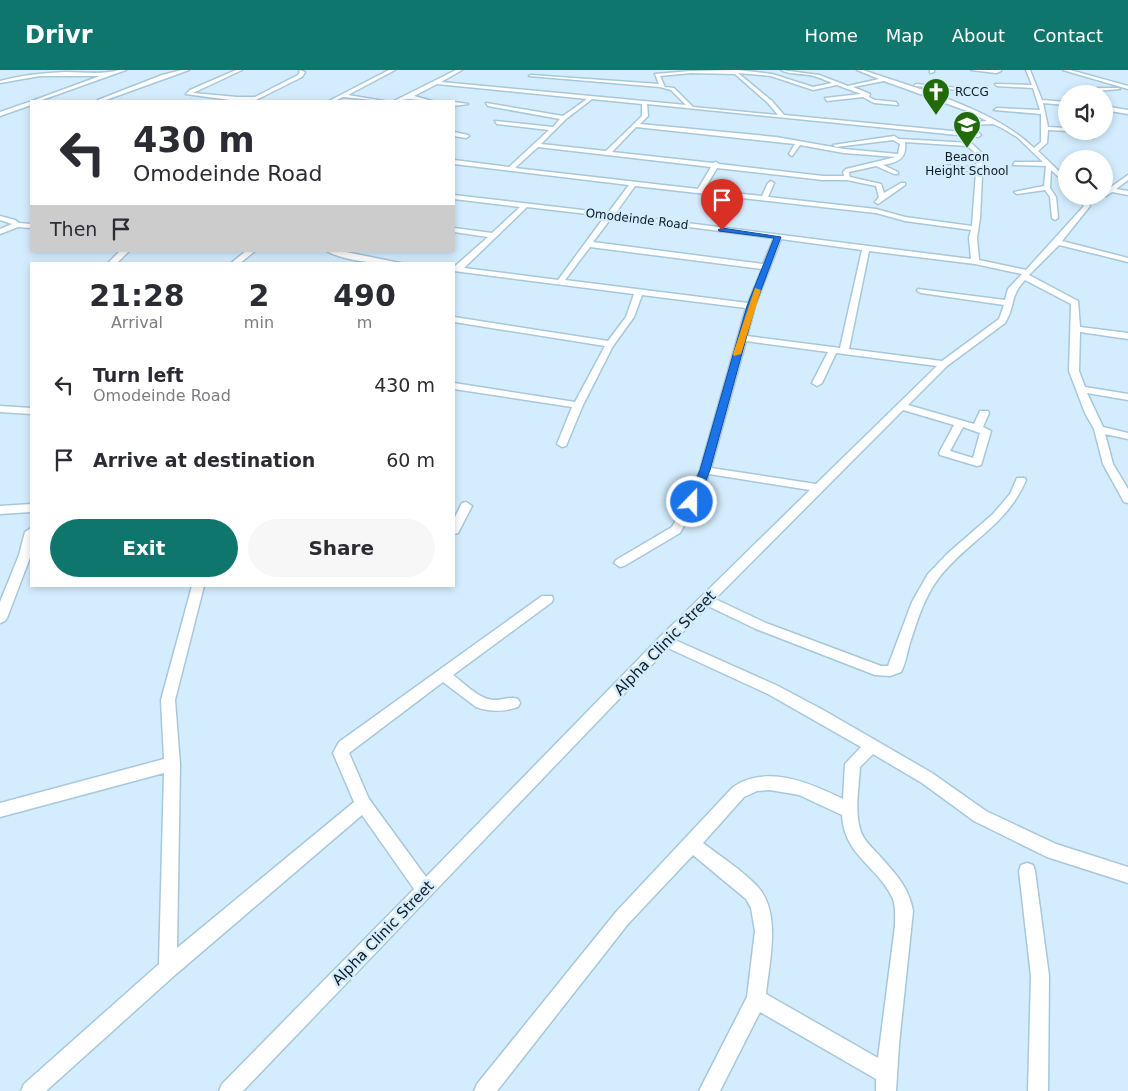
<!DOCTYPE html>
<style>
body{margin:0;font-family:"DejaVu Sans",sans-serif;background:#f7f7f7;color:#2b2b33;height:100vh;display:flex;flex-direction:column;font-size:19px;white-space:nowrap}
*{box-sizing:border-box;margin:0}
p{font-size:16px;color:#7c7c81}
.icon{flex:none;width:28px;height:28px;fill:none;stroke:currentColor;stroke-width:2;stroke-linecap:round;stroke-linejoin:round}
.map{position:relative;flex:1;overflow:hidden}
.sheet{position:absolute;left:30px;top:192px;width:425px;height:325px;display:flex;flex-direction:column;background:#fff;border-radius:0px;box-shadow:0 2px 8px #0003}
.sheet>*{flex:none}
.guide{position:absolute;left:30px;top:30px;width:425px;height:152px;border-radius:0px;box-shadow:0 2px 8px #0003;background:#fff;color:#2b2b33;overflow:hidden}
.controls{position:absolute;left:1058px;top:15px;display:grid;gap:10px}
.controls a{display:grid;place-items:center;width:55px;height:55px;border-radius:50%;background:#fff;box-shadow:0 2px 8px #0003;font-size:25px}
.pin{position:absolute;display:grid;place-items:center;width:42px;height:42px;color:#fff;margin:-51px -21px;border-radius:50% 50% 50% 0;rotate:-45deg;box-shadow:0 0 5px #0007}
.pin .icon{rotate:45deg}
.me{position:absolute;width:55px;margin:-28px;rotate:22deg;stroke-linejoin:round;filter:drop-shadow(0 0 4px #0008)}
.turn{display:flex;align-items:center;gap:18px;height:105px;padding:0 20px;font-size:22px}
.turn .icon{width:65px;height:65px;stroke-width:2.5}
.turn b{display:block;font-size:35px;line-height:42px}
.then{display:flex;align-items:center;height:48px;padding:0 20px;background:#0003;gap:10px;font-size:19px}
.eta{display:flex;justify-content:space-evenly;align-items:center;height:85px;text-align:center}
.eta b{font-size:30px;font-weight:700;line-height:35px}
.primary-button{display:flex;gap:10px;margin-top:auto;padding:10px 20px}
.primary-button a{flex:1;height:58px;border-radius:30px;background:#0f766e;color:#fff;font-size:20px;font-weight:700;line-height:58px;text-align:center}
.primary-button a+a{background:#f7f7f7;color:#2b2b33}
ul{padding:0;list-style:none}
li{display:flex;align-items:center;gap:15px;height:75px;padding:0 20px}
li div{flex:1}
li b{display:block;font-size:19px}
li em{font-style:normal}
header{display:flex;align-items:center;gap:30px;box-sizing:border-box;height:70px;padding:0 25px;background:#0f766e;color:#fff}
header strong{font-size:24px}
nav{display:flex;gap:28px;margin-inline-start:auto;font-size:18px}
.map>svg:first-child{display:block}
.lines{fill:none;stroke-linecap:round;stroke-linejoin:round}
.street-casing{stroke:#a7c7db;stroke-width:3}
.street{fill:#fff;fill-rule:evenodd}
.route{fill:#1a73e8;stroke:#114b97}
.slow{fill:#f59e0b}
.labels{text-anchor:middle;stroke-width:5;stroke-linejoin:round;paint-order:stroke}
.far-poi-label{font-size:12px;fill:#0e1a22;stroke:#d4edfe;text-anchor:start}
.far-street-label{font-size:12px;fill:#0e1a22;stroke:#d4edfe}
.street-label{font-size:15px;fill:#0e1a22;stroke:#d4edfe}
</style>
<header>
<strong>Drivr</strong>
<nav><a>Home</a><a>Map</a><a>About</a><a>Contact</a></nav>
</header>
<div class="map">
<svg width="1128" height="1021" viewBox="0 0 1128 1021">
<rect width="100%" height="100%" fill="#d4edfe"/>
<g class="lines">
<defs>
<path id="street" d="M 119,0 L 126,0 L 39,31 L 32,31 L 100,6 L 40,6 L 0,13 L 0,11 C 22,5 43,3 65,2 C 84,2 102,5 119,0 Z
M 182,0 L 189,0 L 103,31 L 98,30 L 162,5 Z
M 236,0 L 242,0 L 193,23 L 237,27 L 255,27 L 298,5 L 300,2 L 299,0 L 305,2 L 302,7 L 256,30 L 237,31 L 186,24 L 190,20 Z
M 389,0 L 395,0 L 348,25 L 384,31 L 343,27 L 335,31 L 329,31 Z
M 456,0 L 462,0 L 441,12 L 686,35 L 671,20 L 660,17 L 529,6 L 531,5 L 659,14 L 655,4 L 691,1 L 738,0 L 772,4 L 813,17 L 832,13 C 825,10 817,6 809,5 C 798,3 790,5 781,0 L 819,5 L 848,16 L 879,9 L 857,0 L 863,0 C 917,19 993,38 1034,78 L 1041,72 L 1041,44 L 994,40 L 997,38 L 1040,40 L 1033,18 L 997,16 L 995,14 L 1032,15 L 1026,0 L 1030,0 L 1042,30 L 1066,32 L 1066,35 L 1043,33 L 1048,57 L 1066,58 L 1068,61 L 1048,60 L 1047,73 L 1038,81 L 1066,108 L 1066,113 L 1064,112 L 1051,100 L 1050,118 L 1056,127 L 1058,148 L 1055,150 L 1052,148 L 1050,127 L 1045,120 L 1017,124 L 1014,122 L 1044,116 L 1046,96 L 1013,95 L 1015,92 L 1043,92 L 1017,67 L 1002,58 L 993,54 L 971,55 L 981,65 L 978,67 L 647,34 L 648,46 L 640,54 L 776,67 L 844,79 L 898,84 L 900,74 L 893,70 L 836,77 L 833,75 L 894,66 L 899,69 L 971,73 L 983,84 L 980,148 L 977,168 L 979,190 L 1026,200 L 1084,136 L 1077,126 L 1084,126 L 1090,136 L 1062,171 L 1128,188 L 1128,192 L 1059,175 L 1029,205 L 1078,231 L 1080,257 L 1128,263 L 1128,269 L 1080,262 L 1079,301 L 1085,317 L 1128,324 L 1128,330 L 1087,323 L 1103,357 L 1128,363 L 1128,369 L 1105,364 L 1113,394 L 1128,419 L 1128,433 L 1124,432 L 1103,394 L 1094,359 L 1085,343 L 1069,301 L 1071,234 L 1025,210 C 1009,227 1016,235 1005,253 L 947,296 L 908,335 L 974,354 L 980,341 L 988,341 L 989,343 L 983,357 L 991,361 L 981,395 L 977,396 L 940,385 L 939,383 L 954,355 L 903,340 L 715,529 L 766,553 L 881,596 L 888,596 L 912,532 L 928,504 L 947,484 L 993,444 L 1010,424 L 1017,408 L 1025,408 L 1026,410 C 1007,456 966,472 938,509 C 924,528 917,551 910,573 C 907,582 906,593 901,602 L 890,606 L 875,605 L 756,559 L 708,536 L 675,570 L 778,616 L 825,641 L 932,703 L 986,741 L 1056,774 L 1128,797 L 1128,813 L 1047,787 L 974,751 L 922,713 L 873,684 L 860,697 C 859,716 854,743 861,762 C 864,770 871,777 877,783 C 893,801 909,816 913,841 L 899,974 L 896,1021 L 876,1021 L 876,1009 L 760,942 L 720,1021 L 699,1021 L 747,927 L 755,861 L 751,838 L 746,829 L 693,785 L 628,854 L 497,1021 L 474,1021 L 477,1014 L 616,842 L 733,717 C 767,694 810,713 843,729 L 845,694 L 861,677 L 768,624 L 668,578 L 243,1021 L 219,1021 L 222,1014 L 414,819 L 362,745 L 175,905 L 46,1021 L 21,1021 L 24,1014 L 159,894 L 164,703 L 0,747 L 0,733 L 164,689 L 161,630 L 192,516 L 204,516 L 175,630 L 180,694 L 177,878 L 354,732 L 333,683 L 339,672 L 542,526 L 552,526 L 553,529 L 552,532 L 453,605 C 464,613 480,630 494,630 C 503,630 510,626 518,629 L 520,633 L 518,637 C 503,642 490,642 476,637 L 443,612 L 349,683 L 369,729 L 426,807 L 660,567 L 810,420 L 709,404 L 698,432 L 680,463 L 624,496 L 620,497 L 614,493 L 616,490 L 672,457 L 686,432 L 700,400 L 746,238 L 642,225 L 634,247 L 613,276 L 583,335 L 566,376 L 562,377 L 557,374 L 572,337 L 454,319 L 454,313 L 575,332 L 605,276 L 454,252 L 454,247 L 608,271 L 626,247 L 634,224 L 454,201 L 454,197 L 488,167 L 454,162 L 454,158 L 492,163 L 520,137 L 454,129 L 454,125 L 608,143 L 629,115 L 454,94 L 454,90 L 509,97 L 549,60 L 497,54 L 495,51 L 553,57 L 560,49 L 488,36 L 486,33 L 563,46 L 587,29 L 437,14 L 414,26 L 432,31 L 409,29 L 394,31 ZM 691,3 L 735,4 L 768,33 L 778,45 L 693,37 L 674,18 L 665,17 L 660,6 ZM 738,3 L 771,6 L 813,20 L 837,15 L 861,24 L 825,28 L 827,31 L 863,27 L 874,33 L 898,35 L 896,32 L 875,30 L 869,27 L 870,24 L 853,17 L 884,11 L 970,42 L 987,51 L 965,53 L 973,63 L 784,45 L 772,31 ZM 592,29 L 642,34 L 642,46 L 606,81 L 541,74 L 566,49 ZM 636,57 L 795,74 L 789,84 L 792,86 L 800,75 L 844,83 L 896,87 L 846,99 L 843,102 L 844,106 L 823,106 L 719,94 L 716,92 L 713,93 L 612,82 ZM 905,72 L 967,76 L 977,84 L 976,98 L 943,95 L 940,97 L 976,102 L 972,156 L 905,147 L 876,139 L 768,127 L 774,113 L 771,111 L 768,113 L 762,126 L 704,120 L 717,98 L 823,110 L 847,110 L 876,116 L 879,127 L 875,132 L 878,134 L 905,115 L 905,113 L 901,113 L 884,123 L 881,114 L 850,107 L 849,102 L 876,96 L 894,104 L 898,104 L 898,102 L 883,95 C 898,92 907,89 905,72 ZM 538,77 L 711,97 L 698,119 L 515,98 ZM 635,116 L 876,143 L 905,151 L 971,160 L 969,168 L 971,189 L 615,144 ZM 527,137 L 605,146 L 558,210 L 464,198 ZM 612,147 L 774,168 L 763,194 L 593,172 ZM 781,169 L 862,180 L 840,278 L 747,266 L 755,236 ZM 590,177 L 762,199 L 748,233 L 565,210 ZM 869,181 L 975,194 L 1022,204 L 1008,219 L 1005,230 L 918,219 L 917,221 L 921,223 L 1004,235 L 999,249 L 942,291 L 849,279 ZM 746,271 L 828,282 L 812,313 L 817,316 L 822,313 L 836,283 L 937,296 L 816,414 L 711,398 ZM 963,357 L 980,363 L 973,388 L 950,381 ZM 770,720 L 799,725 L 842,745 C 844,786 878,796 893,829 C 896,838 895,847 895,856 L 878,988 L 766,924 C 769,893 782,842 757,816 C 742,800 721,787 703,773 L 744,727 L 757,721 Z
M 930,0 L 934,0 L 934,2 L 930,3 Z
M 971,0 L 1001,0 L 1001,1 L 996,3 Z
M 1063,0 L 1070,0 L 1128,16 L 1128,19 Z
M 916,14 L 959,18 L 961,19 L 959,20 L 914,16 Z
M 1097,18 L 1118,18 L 1120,19 L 1095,21 Z
M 29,32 L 31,32 L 31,35 L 0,46 L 0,42 Z
M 454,32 L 468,34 L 454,36 Z
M 1104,36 L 1128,40 L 1128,44 L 1104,40 Z
M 1070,61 L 1081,61 L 1096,66 L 1093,68 Z
M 454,62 L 468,65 L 469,66 L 466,68 L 454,66 Z
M 1128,105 L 1128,110 L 1116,119 L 1128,121 L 1128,125 L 1112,122 L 1106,126 L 1102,126 L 1104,126 L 1104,122 Z
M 0,146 L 15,150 L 19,153 L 31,154 L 31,158 L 18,157 L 0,164 L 0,159 L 12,154 L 0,150 Z
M 120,181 L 129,181 L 116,194 L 107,194 Z
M 246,181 L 255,181 L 239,194 L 230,194 Z
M 327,181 L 341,181 L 405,194 C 383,194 346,192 327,181 Z
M 0,336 L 31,338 L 31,344 L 0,342 Z
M 466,432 L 472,436 L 458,463 L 454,464 L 454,449 L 462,433 Z
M 31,434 L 31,442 L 0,444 L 0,436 Z
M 31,458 L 31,485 L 7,548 L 5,551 L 0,553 L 0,532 L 19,485 L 25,462 Z
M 1027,793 L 1033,795 L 1035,801 L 1049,906 L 1048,1021 L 1028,1021 L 1031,906 L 1019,801 L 1021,795 Z"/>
</defs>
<use href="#street" class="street-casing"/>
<use href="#street" class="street"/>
</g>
<path class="route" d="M 722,158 L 781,167 L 755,236 L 710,400 L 698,432 L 692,435 L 687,432 L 700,400 L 747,236 L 774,168 L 719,161 L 718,160 Z"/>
<path class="slow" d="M 755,218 L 761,220 L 741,284 L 734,286 L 733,284 Z"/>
<defs>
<symbol id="church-pin" viewBox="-11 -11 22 30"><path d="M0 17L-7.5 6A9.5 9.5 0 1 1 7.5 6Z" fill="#216b09" stroke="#d4edfe"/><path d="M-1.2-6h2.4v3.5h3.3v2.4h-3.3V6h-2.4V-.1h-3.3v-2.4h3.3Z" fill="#fff"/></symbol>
<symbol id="school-pin" viewBox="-11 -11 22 30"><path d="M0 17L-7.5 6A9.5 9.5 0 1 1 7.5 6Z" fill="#216b09" stroke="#d4edfe"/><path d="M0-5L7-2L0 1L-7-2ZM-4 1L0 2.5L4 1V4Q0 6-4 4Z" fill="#fff"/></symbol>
</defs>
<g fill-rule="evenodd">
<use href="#church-pin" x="920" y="6" width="32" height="43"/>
<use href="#school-pin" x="951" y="39" width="32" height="43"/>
</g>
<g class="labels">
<g class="far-poi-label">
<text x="955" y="26">RCCG</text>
<text x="967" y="91" text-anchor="middle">Beacon<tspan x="967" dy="14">Height School</tspan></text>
</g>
<g class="far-street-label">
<text transform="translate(637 149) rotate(7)" y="4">Omodeinde Road</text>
</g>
<g class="street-label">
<text transform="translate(665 573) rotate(-46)" y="5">Alpha Clinic Street</text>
<text transform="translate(383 863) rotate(-46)" y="5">Alpha Clinic Street</text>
</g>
</g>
</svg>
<div class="controls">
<a><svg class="icon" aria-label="sound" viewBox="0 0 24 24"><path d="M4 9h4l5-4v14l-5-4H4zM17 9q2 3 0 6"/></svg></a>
<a><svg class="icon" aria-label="search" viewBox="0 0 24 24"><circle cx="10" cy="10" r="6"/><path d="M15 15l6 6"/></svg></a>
</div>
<div class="pin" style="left:722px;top:160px;background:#d93025"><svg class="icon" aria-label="arrive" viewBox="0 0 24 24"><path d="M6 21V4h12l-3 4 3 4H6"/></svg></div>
<svg class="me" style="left:692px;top:432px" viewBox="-20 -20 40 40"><circle r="17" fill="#1a73e8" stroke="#fff" stroke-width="3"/><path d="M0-11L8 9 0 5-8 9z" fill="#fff"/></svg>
<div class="guide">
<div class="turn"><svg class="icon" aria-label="left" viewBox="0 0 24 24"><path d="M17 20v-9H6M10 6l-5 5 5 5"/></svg><div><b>430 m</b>Omodeinde Road</div></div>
<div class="then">Then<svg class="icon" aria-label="arrive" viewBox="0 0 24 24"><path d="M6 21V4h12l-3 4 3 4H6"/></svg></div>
</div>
<section class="sheet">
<div class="eta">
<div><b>21:28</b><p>Arrival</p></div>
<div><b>2</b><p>min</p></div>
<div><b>490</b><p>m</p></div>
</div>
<ul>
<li><svg class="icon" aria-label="left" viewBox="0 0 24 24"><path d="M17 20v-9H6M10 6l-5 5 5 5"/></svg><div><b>Turn left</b><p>Omodeinde Road</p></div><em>430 m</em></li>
<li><svg class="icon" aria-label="arrive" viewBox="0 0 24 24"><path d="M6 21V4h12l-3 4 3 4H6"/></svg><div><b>Arrive at destination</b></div><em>60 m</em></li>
</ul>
<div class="primary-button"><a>Exit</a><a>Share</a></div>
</section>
</div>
